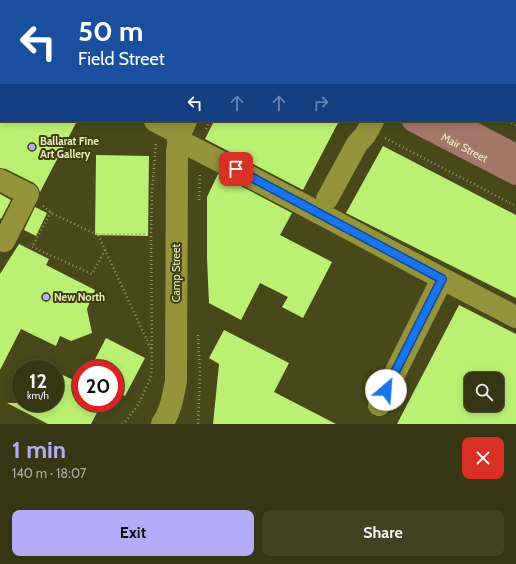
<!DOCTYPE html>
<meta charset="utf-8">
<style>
body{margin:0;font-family:Cabin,sans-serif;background:#424122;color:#f1f3f6;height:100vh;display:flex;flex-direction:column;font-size:15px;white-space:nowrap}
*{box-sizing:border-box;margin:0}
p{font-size:13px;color:#aaaba0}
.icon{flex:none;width:22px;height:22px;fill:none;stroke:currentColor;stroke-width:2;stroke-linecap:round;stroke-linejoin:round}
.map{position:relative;height:424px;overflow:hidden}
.drawer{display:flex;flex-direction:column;background:#373614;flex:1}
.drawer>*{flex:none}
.guide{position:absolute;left:0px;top:0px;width:516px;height:122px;box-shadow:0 2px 10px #0003,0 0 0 1px #515034;background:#1a4fa0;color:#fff;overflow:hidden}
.tools{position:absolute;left:464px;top:372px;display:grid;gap:8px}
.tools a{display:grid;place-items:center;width:40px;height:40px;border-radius:8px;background:#373614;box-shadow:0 2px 10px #0003,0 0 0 1px #515034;font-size:20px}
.speed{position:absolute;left:12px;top:360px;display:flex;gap:8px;font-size:20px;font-weight:700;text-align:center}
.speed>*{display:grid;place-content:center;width:52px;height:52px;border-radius:50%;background:#373614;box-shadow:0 2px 10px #0003,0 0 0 1px #515034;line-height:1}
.speed small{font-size:10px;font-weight:400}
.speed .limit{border:6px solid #d22;background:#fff;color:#111}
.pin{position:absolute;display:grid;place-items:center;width:34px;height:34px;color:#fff;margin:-17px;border-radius:8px;box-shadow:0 2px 6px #0006}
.me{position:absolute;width:44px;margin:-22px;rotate:27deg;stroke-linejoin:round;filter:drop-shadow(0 0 3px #0008)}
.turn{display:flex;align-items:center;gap:14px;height:84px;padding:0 12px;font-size:18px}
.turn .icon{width:52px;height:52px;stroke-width:2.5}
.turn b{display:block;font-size:28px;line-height:34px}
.lanes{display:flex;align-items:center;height:38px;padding:0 12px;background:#0003;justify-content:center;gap:20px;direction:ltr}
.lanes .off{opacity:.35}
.round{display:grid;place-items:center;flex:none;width:42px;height:42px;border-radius:8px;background:#424122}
.head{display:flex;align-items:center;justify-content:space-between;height:68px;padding:0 12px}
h1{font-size:24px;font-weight:700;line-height:30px;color:#b4acf9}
.cta{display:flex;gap:8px;margin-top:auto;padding:8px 12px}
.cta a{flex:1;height:46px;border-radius:8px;background:#b4acf9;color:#111;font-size:16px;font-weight:700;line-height:46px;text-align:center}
.cta a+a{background:#424122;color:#f1f3f6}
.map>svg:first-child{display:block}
.building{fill:#bcf073;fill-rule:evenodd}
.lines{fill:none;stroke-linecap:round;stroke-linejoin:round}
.path{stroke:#96966b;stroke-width:2.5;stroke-dasharray:1 3;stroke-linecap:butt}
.minor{stroke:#95933c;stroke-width:22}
.major{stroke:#a4776b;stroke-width:22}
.route-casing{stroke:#114b97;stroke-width:10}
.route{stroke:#1a73e8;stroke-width:7}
.poi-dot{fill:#b4acf9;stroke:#3f3e0f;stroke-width:1.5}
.labels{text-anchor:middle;stroke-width:4;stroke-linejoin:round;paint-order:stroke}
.poi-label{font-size:11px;font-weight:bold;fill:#ececc3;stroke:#3f3e0f;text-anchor:start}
.street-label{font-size:11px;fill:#ececc3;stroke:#3f3e0f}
</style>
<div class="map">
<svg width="516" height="424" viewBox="0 0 516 424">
<rect width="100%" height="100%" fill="#49481b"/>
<path class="building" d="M 0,121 L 77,121 L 40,192 L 38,187 L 34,183 L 6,169 L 0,168 Z
M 214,121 L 339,121 L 303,190 L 205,139 Z
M 383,146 L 516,215 L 516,298 L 346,213 Z
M 96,155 L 149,156 L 148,236 L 95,235 Z
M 218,174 L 292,213 L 280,235 L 332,262 L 303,318 L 282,307 L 288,297 L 260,283 L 241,320 L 209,303 L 207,258 L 207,197 Z
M 0,194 L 11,200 L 1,219 L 0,218 Z
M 35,207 L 47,213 L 36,236 L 24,230 Z
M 19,244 L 49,259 L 46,265 L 95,290 L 87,309 L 92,333 L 71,341 L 60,336 L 56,346 L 21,329 L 0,370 L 0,274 Z
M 459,305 L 516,334 L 516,424 L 397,424 ZM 471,379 L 497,379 L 497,405 L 471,405 Z
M 224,330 L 289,363 L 274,392 L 336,424 L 213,424 L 219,364 L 209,358 Z
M 106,338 L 145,358 L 125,396 L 115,391 L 115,369 L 90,369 Z
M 55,371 L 81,384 L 81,403 L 102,403 L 91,424 L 48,424 L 7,403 L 55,403 Z"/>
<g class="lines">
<path class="path" d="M 274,0 L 276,1
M 393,0 L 394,1
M 31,1 L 31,0
M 0,58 L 1,56
M 515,92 L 516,91
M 508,121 L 516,125
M 206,129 L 209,121
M 385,138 L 516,206
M 199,200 L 200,173
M 43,206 L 53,214 L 98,235 L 151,234
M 51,212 L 32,247 L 92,274 L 105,250
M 98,235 L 152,351
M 198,335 L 200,373 L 198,424
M 122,424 L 125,422 L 138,405 L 151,377 L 152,352 L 151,234 L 152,192 L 156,143"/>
<path class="minor" d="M 368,0 L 369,1
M 136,1 L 136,0
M 155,121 L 180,134
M 178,140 C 292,197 403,259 516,317
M 0,180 L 28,194 L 4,241
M 327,199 L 357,144 L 365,135 L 373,121
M 379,405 L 442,279
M 162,424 C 171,411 173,396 176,381 L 177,151 L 180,134 L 186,121"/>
<g class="major">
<path d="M 177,0 L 179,1"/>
<path d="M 225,0 L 227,1"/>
<path id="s1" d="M 413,121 L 516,174"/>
<path d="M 451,121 L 516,155"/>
</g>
</g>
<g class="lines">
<defs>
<path id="route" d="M 236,169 L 442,279 L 386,390"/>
</defs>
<use href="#route" class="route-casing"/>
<use href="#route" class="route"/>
</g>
<g class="poi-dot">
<circle cx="32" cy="147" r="4"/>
<circle cx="46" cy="297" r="4"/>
</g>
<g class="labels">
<g class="poi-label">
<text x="40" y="145">Ballarat Fine<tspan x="40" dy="13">Art Gallery</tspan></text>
<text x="54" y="301">New North</text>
</g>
<g class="street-label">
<text dy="4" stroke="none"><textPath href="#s1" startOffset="58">Mair Street</textPath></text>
<text transform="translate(176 273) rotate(-90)" y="4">Camp Street</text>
</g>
</g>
</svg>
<div class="tools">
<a><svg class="icon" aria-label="search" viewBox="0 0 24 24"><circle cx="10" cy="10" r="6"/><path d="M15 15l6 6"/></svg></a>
</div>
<div class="speed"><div>12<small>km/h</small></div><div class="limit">20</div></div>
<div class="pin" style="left:236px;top:169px;background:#d93025"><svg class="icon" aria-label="arrive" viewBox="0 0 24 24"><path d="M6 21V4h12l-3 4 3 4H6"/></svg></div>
<svg class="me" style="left:386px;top:390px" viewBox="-20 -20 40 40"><circle r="19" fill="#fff"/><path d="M0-13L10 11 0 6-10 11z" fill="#1a73e8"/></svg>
<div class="guide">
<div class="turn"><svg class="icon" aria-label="left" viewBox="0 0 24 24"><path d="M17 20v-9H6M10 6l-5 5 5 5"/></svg><div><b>50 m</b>Field Street</div></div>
<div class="lanes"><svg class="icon" aria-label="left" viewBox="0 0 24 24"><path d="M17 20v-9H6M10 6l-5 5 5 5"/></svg><svg class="icon off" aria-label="ahead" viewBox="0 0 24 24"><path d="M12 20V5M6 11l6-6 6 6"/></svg><svg class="icon off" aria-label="ahead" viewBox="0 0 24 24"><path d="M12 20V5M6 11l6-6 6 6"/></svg><svg class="icon off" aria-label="right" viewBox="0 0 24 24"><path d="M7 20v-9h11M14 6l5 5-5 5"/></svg></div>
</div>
</div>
<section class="drawer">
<div class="head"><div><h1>1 min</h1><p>140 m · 18:07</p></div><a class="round" style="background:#d93025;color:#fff"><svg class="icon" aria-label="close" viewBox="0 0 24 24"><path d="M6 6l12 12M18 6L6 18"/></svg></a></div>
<div class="cta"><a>Exit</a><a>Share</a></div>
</section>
